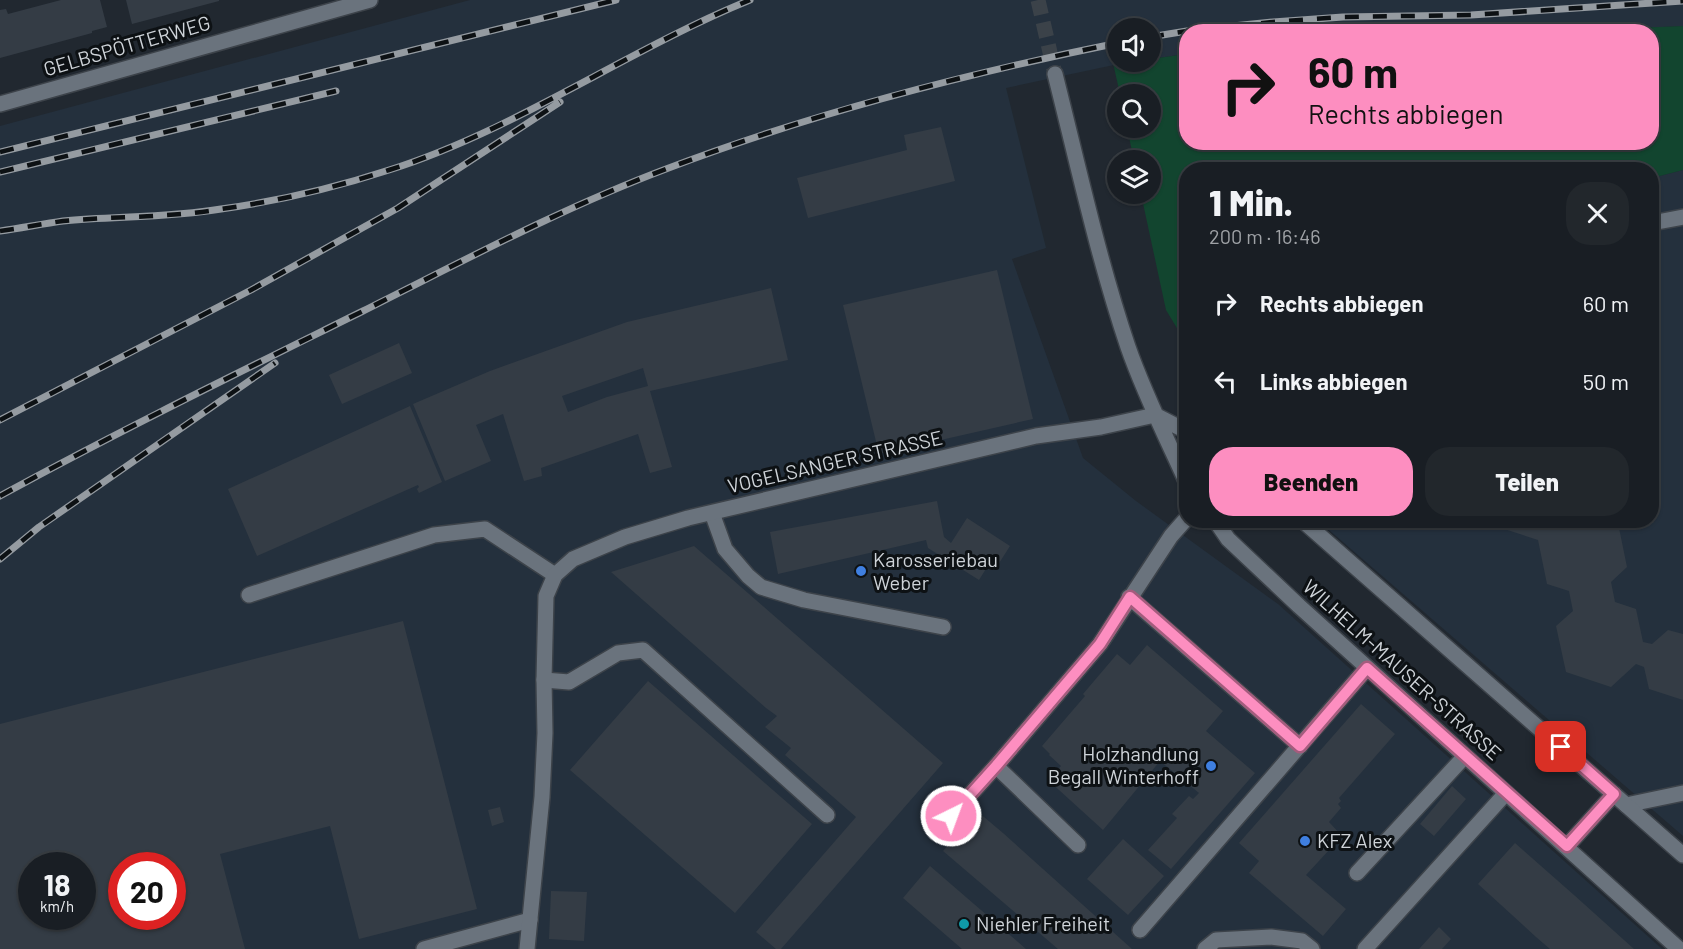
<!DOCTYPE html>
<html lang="de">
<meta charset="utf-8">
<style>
body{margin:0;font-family:Barlow,sans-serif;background:#22272c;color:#f1f3f6;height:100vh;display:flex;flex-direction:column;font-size:22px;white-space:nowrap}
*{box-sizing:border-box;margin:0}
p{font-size:20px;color:#9fa2a6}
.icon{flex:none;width:33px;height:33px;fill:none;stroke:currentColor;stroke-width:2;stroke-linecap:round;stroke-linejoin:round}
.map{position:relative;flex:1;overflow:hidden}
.details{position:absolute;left:1179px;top:162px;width:480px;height:366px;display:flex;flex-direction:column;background:#191e24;border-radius:24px;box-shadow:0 2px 4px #0004,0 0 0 2px #373c41}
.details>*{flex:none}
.banner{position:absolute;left:1179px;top:24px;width:480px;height:126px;border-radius:24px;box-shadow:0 2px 4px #0004,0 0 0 2px #373c41;background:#fd8ec0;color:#111;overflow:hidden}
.controls{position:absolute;left:1107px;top:18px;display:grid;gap:12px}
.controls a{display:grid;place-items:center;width:54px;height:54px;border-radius:50%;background:#191e24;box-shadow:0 2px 4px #0004,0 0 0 2px #373c41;font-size:30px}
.speed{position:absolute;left:18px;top:852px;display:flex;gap:12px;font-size:30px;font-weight:700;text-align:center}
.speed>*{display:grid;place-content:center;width:78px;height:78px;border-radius:50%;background:#191e24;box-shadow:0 2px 4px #0004,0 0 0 2px #373c41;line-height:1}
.speed small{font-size:15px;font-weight:400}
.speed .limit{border:9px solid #d22;background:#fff;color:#111}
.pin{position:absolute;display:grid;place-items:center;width:51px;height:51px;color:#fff;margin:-26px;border-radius:12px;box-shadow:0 3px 9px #0006}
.me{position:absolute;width:66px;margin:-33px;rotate:42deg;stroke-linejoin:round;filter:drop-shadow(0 0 4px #0008)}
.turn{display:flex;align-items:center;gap:21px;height:126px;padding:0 30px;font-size:27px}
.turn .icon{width:78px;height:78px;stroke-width:2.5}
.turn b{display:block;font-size:42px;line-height:51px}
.round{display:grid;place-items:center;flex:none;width:63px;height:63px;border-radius:24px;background:#22272c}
.summary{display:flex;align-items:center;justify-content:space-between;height:102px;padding:0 30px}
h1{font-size:36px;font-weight:800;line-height:45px}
.cta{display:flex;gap:12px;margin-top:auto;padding:12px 30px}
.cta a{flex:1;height:69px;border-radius:24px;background:#fd8ec0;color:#111;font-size:24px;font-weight:800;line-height:69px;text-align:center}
.cta a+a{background:#22272c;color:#f1f3f6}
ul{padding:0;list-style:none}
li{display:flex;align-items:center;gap:18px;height:78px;padding:0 30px}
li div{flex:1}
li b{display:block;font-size:22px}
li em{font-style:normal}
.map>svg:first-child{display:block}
.built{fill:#24303d;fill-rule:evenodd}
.green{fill:#12452f}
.building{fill:#343c45;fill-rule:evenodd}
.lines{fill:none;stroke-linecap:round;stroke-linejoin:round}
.tertiary-tunnel{stroke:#3b4249;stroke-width:15;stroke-dasharray:15 8;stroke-linecap:butt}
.service-casing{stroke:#3d434a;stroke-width:18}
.minor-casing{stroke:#3d434a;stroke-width:18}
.tertiary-casing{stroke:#3d434a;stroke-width:18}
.service{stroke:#6a737d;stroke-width:15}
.minor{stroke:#6a737d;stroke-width:15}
.tertiary{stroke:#6a737d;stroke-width:15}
.rail-casing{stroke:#959ba1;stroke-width:7}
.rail{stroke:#0d1114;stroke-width:4.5;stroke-dasharray:14;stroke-linecap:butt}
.route-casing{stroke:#a45c7d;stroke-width:15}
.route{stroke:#fd8ec0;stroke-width:10}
.shop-dot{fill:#3f7fe0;stroke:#0d1114;stroke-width:2}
.culture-dot{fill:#0f9aa8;stroke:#0d1114;stroke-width:2}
.labels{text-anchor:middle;stroke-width:6;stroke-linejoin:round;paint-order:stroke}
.street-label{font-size:20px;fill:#ced3d8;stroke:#0d1114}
.poi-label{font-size:20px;fill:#ced3d8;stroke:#0d1114;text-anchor:start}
</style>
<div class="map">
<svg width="1683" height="949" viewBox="0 0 1683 949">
<rect width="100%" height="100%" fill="#212830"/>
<path class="built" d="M 470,0 L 1683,0 L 1683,26 L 1561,32 L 1186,32 L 1186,54 L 1151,59 L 1150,28 L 1118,28 L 1118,62 L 1128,62 L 1006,88 L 1046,248 L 1012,259 L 1083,458 L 1136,501 L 1278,604 L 1662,949 L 0,949 L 0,126 ZM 32,866 L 82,866 L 82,916 L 32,916 ZM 122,866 L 172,866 L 172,916 L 122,916 Z
M 1683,170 L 1683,836 L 1329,530 L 1321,521 L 1652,520 L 1652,178 Z"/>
<path class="green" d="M 1683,26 L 1683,170 L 1652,178 L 1652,170 L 1186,170 L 1186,343 L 1166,310 L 1141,194 L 1150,194 L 1150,160 L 1134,160 L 1127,128 L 1150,128 L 1150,94 L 1120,94 L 1113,63 L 1150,62 L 1151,59 L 1186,54 L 1186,142 L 1652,142 L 1652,32 L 1561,31 Z"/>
<path class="building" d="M 61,0 L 100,0 L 107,27 L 92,31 L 92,33 L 0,58 L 0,10 L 6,9 L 8,14 Z
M 126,0 L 219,0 L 219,1 L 132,24 Z
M 941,127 L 955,181 L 808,218 L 797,178 L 907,150 L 904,135 Z
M 997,270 L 1033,419 L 879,454 L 843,305 Z
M 771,288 L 788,360 L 650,391 L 672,467 L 650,473 L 638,434 L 541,468 L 542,476 L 524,481 L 503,414 L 476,425 L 491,461 L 445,481 L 413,404 L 490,371 L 627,322 ZM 643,368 L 648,386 L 607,397 L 568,412 L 562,396 Z
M 399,343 L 412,373 L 342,404 L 329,375 Z
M 410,406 L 442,482 L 419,493 L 417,489 L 419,487 L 418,485 L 257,556 L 228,489 Z
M 937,501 L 944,537 L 951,543 L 967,518 L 1010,546 L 996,568 L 989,564 L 979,580 L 928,548 L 926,540 L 778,574 L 770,532 Z
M 1494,520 L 1621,520 L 1618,523 L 1627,567 L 1611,582 L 1615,602 L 1636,609 L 1643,642 L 1652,644 L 1668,630 L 1683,634 L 1683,700 L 1649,689 L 1644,667 L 1636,664 L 1611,687 L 1566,672 L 1556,626 L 1573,611 L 1569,591 L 1547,584 L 1538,540 L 1495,526 Z
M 694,546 L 943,763 L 781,949 L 776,949 L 756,932 L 856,817 L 785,755 L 791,748 L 765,727 L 777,716 L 766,708 L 611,572 Z
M 403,621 L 477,909 L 359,939 L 330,826 L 220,854 L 245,949 L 0,949 L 0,724 ZM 32,866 L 82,866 L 82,916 L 32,916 ZM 122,866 L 172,866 L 172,916 L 122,916 Z
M 1147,645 L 1223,711 L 1206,731 L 1255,773 L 1171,869 L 1148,850 L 1177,818 L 1172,814 L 1189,796 L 1193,799 L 1199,793 L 1160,761 L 1103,830 L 1048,780 L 1061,766 L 1049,755 L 1050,754 L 1042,746 L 1085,696 L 1083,694 L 1117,654 L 1130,665 Z
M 648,681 L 812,824 L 735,913 L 570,770 Z
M 1361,704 L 1395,734 L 1339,798 L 1341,801 L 1338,804 L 1341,808 L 1329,822 L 1342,836 L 1306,875 L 1346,909 L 1323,936 L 1249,873 L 1259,861 L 1239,843 Z
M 1452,786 L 1466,799 L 1434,836 L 1420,824 Z
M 500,807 L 504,822 L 492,826 L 488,810 Z
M 978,812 L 1003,833 L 1132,949 L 1058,949 L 943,851 Z
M 1123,839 L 1164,876 L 1128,915 L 1087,879 Z
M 1515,843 L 1574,895 L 1634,949 L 1550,949 L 1536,937 L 1478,884 Z
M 930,866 L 1026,949 L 962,949 L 903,898 Z
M 551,891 L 587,892 L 584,941 L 549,939 Z
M 1439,927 L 1451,939 L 1442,949 L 1419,949 Z"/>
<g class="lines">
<path class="tertiary-tunnel" d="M 1038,0 L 1055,74"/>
<defs>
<path id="service" d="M 1652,223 L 1683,217
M 712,513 L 725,549 L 748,576 L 761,587 L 804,600 L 943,627
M 249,595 L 434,535 L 485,529 L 555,575
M 1129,597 L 1300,746
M 544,680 L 569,682 L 618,653 L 643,650 L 827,815
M 996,766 L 1078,845
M 1626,805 L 1683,793
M 951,816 L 996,766 L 1100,644 L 1171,536 L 1186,519
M 1357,873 L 1465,756
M 1140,930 L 1367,668
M 424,949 L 530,920
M 1205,949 L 1216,940 L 1271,937 L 1302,941 L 1312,949
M 1365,949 L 1506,793"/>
<path id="minor" d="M 0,104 L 370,0"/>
<path id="tertiary" d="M 1055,74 C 1078,165 1098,258 1128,347 C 1144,393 1166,437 1186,481
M 1155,415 L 1186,431
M 1215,520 L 1228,539 L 1299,606 L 1679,949
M 1302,520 L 1683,855
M 1567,846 L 1614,794
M 527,949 L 542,797 L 545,733 L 544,680 L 546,596 L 555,575 L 573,559 L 625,537 L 688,518 L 1036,436 L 1101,427 L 1155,415"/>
</defs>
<use href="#service" class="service-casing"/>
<use href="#minor" class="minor-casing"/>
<use href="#tertiary" class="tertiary-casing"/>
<use href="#service" class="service"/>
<use href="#minor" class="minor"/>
<use href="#tertiary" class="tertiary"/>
<defs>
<path id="rail" d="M 1150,37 L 1193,30 L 1273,22 L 1343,17 L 1471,15 L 1683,1
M 0,152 L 616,0
M 0,172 L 336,91
M 0,231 C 21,228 42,224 63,221 C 115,216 169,218 221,209 C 278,201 334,188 389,170 C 516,130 627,50 750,0
M 0,420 L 251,290 L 398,208 L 560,102
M 0,496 C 119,431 242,371 363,311 C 463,261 562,208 666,169 C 813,113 964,74 1118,43
M 0,559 L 39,527 L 275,363"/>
</defs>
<use href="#rail" class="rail-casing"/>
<use href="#rail" class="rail"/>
</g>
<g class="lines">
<defs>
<path id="route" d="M 951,816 L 996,766 L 1100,644 L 1130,597 L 1300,746 L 1367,668 L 1567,846 L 1614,794 L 1561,747"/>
</defs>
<use href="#route" class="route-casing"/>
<use href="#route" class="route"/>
</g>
<g class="shop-dot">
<circle cx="861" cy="571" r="6"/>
<circle cx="1211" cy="766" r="6"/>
<circle cx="1305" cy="841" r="6"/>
</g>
<circle class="culture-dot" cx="964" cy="924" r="6"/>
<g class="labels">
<g class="street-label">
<text transform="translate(127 46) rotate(-16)" y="7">GELBSPÖTTERWEG</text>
<text transform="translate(835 462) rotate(-13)" y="7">VOGELSANGER STRASSE</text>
<text transform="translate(1402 670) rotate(42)" y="7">WILHELM-MAUSER-STRASSE</text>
</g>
<g class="poi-label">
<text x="873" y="567">Karosseriebau<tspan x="873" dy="23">Weber</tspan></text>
<text x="1199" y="761" text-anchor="end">Holzhandlung<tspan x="1199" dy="23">Begall Winterhoff</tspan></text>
<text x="1317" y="848">KFZ Alex</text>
<text x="976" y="931">Niehler Freiheit</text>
</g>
</g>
</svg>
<div class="controls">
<a><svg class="icon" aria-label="sound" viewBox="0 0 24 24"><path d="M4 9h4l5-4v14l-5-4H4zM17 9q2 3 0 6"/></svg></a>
<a><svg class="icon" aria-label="search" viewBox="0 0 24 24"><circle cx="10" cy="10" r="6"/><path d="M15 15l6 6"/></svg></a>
<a><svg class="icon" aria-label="layers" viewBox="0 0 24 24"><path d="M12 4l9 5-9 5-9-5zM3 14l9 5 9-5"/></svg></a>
</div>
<div class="speed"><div>18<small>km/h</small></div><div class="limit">20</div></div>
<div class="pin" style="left:1561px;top:747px;background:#d93025"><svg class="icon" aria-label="arrive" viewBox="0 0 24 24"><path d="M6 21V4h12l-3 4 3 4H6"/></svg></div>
<svg class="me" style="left:951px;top:816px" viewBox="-20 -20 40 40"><circle r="17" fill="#fd8ec0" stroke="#fff" stroke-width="3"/><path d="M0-11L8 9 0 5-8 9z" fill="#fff"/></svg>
<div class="banner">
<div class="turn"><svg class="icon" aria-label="right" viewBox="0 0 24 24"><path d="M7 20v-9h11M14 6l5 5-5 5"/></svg><div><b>60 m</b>Rechts abbiegen</div></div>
</div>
<section class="details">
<div class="summary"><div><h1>1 Min.</h1><p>200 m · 16:46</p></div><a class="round"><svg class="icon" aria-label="close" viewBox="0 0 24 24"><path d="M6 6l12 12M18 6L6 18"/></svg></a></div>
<ul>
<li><svg class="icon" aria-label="right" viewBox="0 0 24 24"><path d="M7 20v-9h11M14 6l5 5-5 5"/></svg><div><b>Rechts abbiegen</b></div><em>60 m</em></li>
<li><svg class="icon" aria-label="left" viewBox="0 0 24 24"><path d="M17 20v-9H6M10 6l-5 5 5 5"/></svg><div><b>Links abbiegen</b></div><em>50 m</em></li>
</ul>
<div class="cta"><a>Beenden</a><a>Teilen</a></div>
</section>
</div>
